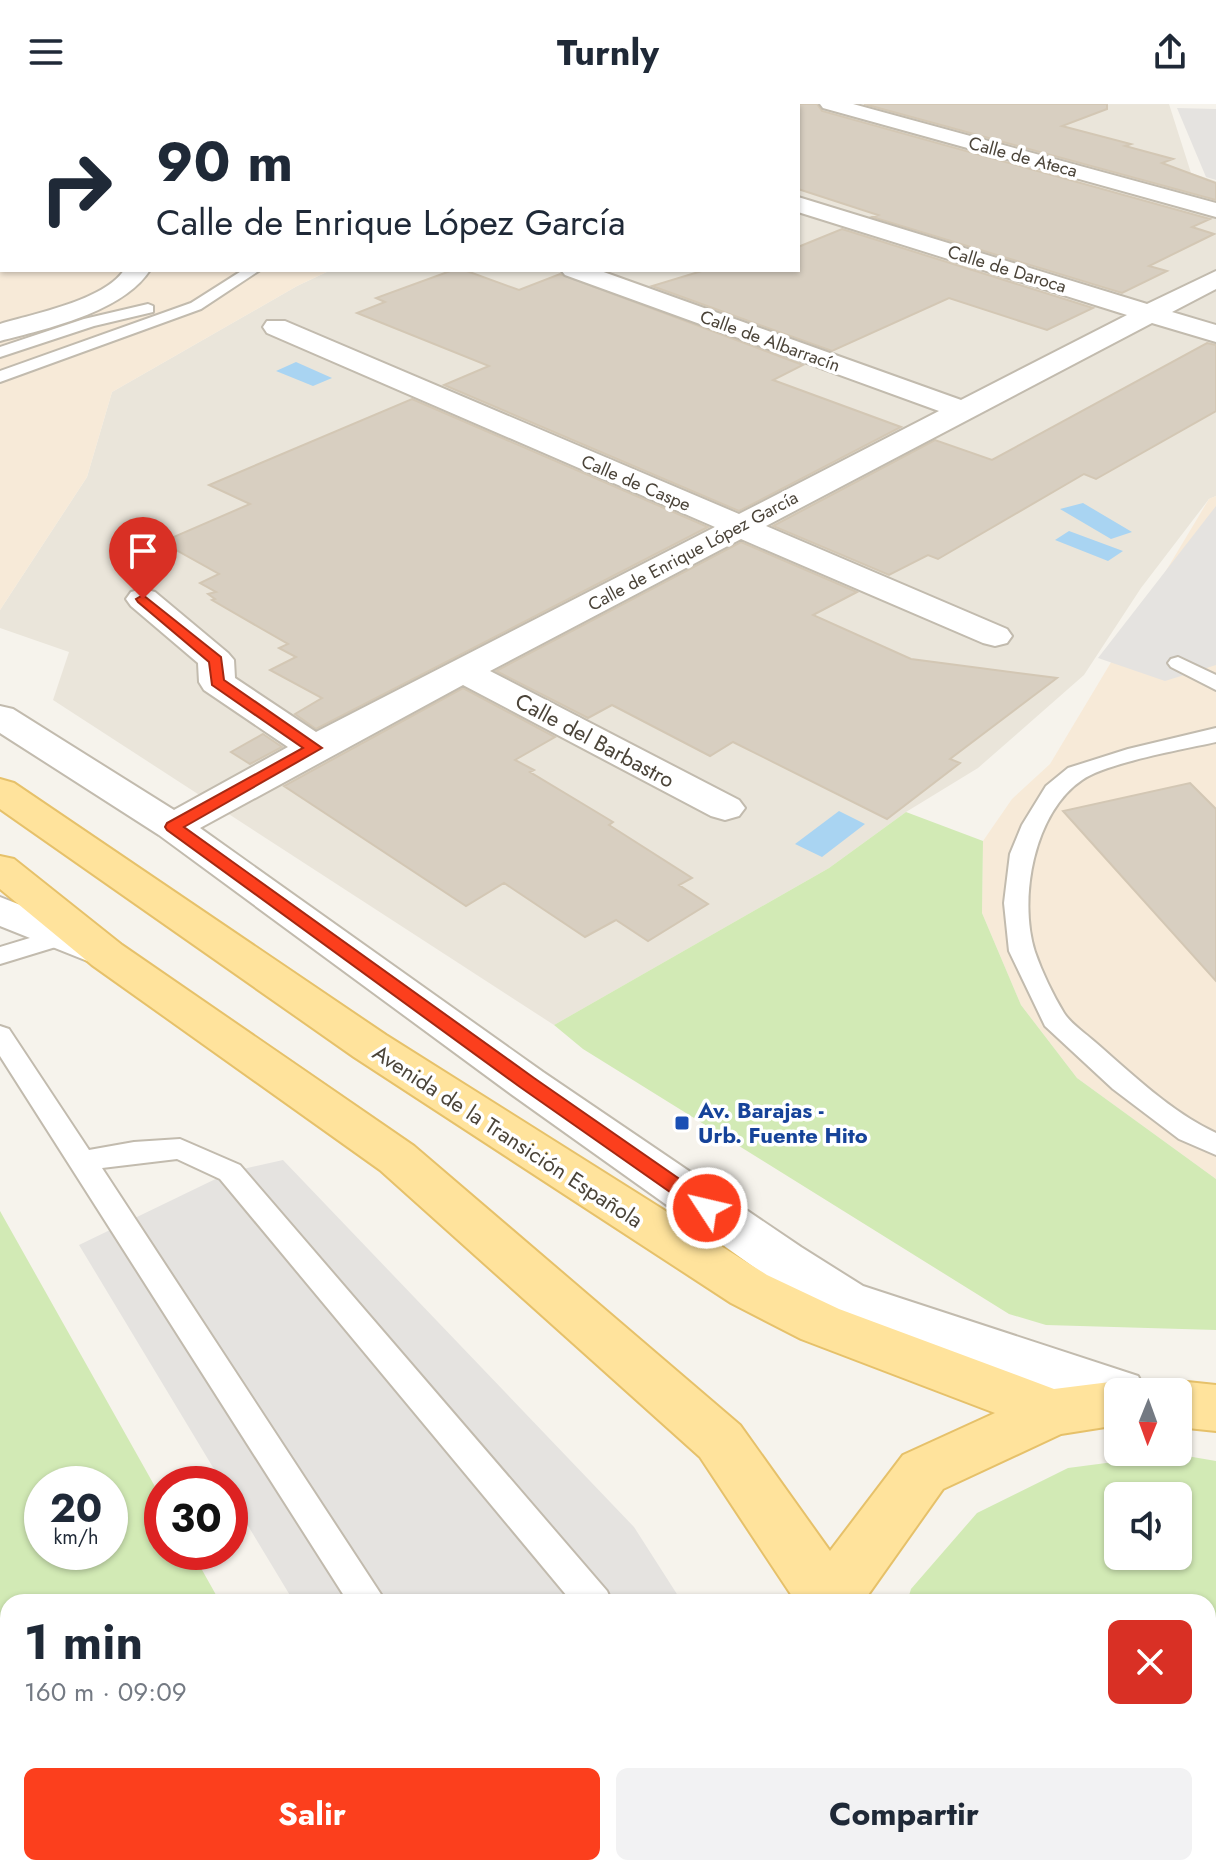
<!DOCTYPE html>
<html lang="es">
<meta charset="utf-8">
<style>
body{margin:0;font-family:Jost,sans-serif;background:#f2f2f3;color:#1f2937;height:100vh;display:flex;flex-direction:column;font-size:30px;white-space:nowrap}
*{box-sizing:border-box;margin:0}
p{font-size:26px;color:#747a83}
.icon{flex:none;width:44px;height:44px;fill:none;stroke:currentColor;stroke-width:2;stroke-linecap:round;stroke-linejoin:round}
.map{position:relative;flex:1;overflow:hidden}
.side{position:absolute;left:0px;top:1490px;width:1216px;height:282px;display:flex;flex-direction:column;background:#fff;border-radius:24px 24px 0 0;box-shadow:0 2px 6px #0004}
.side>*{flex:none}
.guide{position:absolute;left:0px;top:0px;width:800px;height:168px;box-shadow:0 2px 6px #0004;background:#fff;color:#1f2937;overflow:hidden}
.needle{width:52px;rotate:181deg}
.tools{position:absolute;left:1104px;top:1274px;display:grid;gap:16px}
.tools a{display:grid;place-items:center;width:88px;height:88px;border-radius:12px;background:#fff;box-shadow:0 2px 6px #0004;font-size:40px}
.speed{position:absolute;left:24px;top:1362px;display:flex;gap:16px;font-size:40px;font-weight:700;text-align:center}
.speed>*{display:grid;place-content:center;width:104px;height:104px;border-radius:50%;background:#fff;box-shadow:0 2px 6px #0004;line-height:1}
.speed small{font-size:20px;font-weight:400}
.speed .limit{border:12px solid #d22;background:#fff;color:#111}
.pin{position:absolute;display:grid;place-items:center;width:68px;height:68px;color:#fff;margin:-82px -34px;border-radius:50% 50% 50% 0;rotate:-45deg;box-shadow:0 0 8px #0007}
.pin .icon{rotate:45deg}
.me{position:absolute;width:88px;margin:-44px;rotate:305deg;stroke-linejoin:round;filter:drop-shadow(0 0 6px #0008)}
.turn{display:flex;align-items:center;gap:28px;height:168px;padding:0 24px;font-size:36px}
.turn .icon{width:104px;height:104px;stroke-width:2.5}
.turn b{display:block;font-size:56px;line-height:68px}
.round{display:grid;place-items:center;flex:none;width:84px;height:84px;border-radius:12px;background:#f2f2f3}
.summary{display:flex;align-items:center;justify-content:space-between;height:136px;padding:0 24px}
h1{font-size:48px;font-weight:700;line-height:60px}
.cta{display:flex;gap:16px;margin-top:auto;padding:16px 24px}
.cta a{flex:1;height:92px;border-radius:12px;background:#fc3f1d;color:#fff;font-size:32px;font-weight:700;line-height:92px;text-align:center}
.cta a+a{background:#f2f2f3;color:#1f2937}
header{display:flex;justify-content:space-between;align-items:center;height:104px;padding:0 24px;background:#fff;font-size:36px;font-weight:700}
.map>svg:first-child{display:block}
.residential{fill:#eae5da}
.commercial{fill:#f7ead8}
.green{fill:#d2eab5;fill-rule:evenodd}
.parking{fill:#e5e3e0}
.water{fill:#a9d4f2}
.building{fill:#d8cfc1;stroke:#d3c7b4;stroke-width:2}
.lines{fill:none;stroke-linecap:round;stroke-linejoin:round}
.lane-casing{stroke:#c2bbae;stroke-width:4}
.street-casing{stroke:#c2bbae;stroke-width:4}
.primary-casing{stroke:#e6c16a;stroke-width:4}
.lane{fill:#fff;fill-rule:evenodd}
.street{fill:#fff;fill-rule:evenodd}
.primary{fill:#ffe39c;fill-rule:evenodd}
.route{fill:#fc3f1d;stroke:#a42913;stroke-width:2}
.transit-dot{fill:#1a4fb4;stroke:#fff;stroke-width:3}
.labels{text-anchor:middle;stroke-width:7;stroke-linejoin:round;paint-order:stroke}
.far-street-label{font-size:18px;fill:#4b4439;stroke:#fff}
.street-label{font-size:22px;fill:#4b4439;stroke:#fff}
.transit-label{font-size:22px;font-weight:bold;fill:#164399;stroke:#fff;text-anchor:start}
</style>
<header><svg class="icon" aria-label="menu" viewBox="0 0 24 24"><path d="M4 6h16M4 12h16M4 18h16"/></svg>Turnly<svg class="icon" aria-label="share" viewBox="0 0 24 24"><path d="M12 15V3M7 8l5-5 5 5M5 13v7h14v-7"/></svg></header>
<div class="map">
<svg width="1216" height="1771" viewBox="0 0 1216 1771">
<rect width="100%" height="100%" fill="#f6f3ec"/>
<path class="residential" d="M 485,0 L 1169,0 L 1191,69 L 1216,77 L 1216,392 L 1209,395 L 1141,484 L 1084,571 L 978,664 L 906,708 L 829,764 L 554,921 L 53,596 L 69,548 L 0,524 L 0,506 L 87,373 L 112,288 L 297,182 L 331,166 L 798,166 L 798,2 L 480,2 Z"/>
<path class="commercial" d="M 0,0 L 485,0 L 2,2 L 2,166 L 331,166 L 297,182 L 112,288 L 87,373 L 0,506 Z
M 1216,392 L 1216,1075 L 1077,974 L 1021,901 L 982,809 L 983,737 L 1012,695 L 1050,660 L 1209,395 Z"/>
<path class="green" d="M 906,708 L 983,737 L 982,809 L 1021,901 L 1077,974 L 1216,1075 L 1216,1226 L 1046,1221 L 1009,1210 L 583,945 L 554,921 L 829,764 Z
M 0,1107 L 162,1395 L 162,1448 L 192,1448 L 220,1498 L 8,1498 L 8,1764 L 369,1764 L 373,1771 L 0,1771 ZM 110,1380 L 110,1448 L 42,1448 L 42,1380 Z
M 1175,1350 L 1216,1357 L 1216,1771 L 917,1771 L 914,1764 L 1208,1764 L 1208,1498 L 907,1498 L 911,1485 L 977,1409 L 1068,1364 ZM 1178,1392 L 1178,1452 L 1118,1452 L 1118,1392 Z"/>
<path class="parking" d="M 1177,4 L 1216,5 L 1216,76 L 1206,73 Z
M 1216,402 L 1216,561 L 1165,577 L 1098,554 Z
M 283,1056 L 634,1423 L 682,1498 L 294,1498 L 230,1392 L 230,1380 L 223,1380 L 79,1141 L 230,1068 Z
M 453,1764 L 675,1764 L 672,1771 L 457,1771 Z"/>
<path class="water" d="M 296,258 L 332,274 L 313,282 L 276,267 Z
M 1083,399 L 1132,428 L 1111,435 L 1060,405 Z
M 1069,427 L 1123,447 L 1108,457 L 1055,436 Z
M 839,707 L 865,720 L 822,753 L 795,740 Z"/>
<path class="building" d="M 798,0 L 817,0 L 822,7 L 1210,115 L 1192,123 L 1214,130 L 1149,162 L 1167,167 L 1122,189 L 872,113 L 878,111 L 798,85 Z
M 864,0 L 1107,0 L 1107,5 L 1062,22 L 1131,40 L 1125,42 L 1173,55 L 1162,59 L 1216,79 L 1216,96 Z
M 842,125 L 1093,204 L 1047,226 L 949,194 L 832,247 L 652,182 L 705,166 L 798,166 L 798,143 Z
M 453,166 L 464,166 L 519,186 L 560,170 L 803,261 L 773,276 L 901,323 L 739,407 L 444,281 L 489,262 L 357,209 L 385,198 L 376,194 Z
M 1207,239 L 1216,241 L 1216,307 L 1096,375 L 1084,370 L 938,455 L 928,451 L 889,471 L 773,422 L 935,336 L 992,356 Z
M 412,295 L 708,423 L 316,625 L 295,610 L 322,594 L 270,566 L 296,553 L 279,544 L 288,540 L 212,496 L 215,495 L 208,490 L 216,488 L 200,479 L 219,470 L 162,438 L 250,400 L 209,381 Z
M 741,438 L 857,488 L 813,511 L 911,555 L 1057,574 L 950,655 L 960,659 L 887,715 L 733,638 L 710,652 L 612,601 L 588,614 L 496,567 Z
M 463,584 L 555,633 L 515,656 L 534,666 L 530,668 L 613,718 L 609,721 L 692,774 L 679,781 L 708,800 L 648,837 L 616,816 L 585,833 L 504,779 L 466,802 L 284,682 Z
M 263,630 L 282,643 L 250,660 L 231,648 Z
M 1190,679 L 1216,705 L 1216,877 L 1063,707 Z"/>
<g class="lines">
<defs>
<path id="lane" d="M 243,166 L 260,166 L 201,205 L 0,278 L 0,267 L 191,199 Z
M 148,200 L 153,202 L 153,208 L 94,222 L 0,253 L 0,243 L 84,215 Z
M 1178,553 L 1216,571 L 1216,586 L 1171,563 L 1168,559 L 1171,555 Z
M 1216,624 L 1216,638 C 1184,645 1106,659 1082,676 C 1034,708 1018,795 1035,848 C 1042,868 1053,891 1064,909 C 1071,920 1085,929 1095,938 C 1132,970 1171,1008 1216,1029 L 1216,1051 L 1179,1035 L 1113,985 L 1045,922 L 1009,847 L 1004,799 L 1010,750 L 1022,721 L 1046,682 L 1068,664 L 1128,645 Z
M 63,824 L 72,826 L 76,832 L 72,838 L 0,860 L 0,843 Z
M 0,922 L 9,925 L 89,1046 L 134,1038 L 180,1035 L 240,1061 L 607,1487 L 612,1498 L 572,1498 L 220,1075 L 177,1055 L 102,1064 L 386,1498 L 348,1498 L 0,952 Z
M 520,1764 L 562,1764 L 564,1769 L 566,1764 L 618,1764 L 615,1771 L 523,1771 Z"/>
<path id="street" d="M 820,0 L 853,0 L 1216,99 L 1216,113 L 823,4 Z
M 0,49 L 2,49 L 2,63 L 0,63 Z
M 798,93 L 1147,200 L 1216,167 L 1216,185 L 1172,208 L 1216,221 L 1216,238 L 1152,219 L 766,422 L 1007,525 L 1012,532 L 1007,539 L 995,542 L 983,539 L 741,435 L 490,567 L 739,696 L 745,704 L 739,712 L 725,716 L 711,712 L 463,581 L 200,724 L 543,968 L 801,1143 L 863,1182 L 1138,1272 L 1146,1288 L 1118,1288 L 1118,1310 L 827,1210 L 765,1171 L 511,990 L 159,731 L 0,629 L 0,602 L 13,605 L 174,706 L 288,643 L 204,586 L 199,578 L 198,559 L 131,502 L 126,495 L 131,488 L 143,485 L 155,488 L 228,549 L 234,556 L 235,574 L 316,628 L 715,423 L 267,229 L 263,223 L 267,217 L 285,217 L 739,410 L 939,307 L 565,171 L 561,166 L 598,166 L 961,296 L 1127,211 L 798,108 Z
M 0,143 L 2,143 L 2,158 L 0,158 Z
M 124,166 L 150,166 C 123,208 46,225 0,237 L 0,220 C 33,210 105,196 124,166 Z
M 0,793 L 120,840 L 127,850 L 120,860 L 105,864 L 0,822 Z"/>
<path id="primary" d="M 0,675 L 14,679 L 386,931 L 767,1171 L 839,1205 L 1054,1285 L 1118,1277 L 1137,1283 L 1140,1288 L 1118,1288 L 1118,1321 L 1061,1330 L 943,1385 L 863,1498 L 796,1498 L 700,1353 L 380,1066 L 92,861 L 0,785 L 0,752 L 14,755 L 122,841 L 414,1042 L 740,1321 L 830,1447 L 903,1351 L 995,1309 L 801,1235 L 731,1199 L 354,953 L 0,705 Z
M 1178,1277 L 1216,1281 L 1216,1327 L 1178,1323 L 1178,1288 L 1157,1288 L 1159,1284 Z
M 786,1764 L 854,1764 L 855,1771 L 787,1771 Z"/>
</defs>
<use href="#lane" class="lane-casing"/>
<use href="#street" class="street-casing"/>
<use href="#primary" class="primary-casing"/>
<use href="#lane" class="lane"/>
<use href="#street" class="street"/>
<use href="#primary" class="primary"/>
</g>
<path class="route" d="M 143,491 L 221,553 L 224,576 L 322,644 L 184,723 L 534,974 L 714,1099 L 717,1104 L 714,1109 L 700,1109 L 520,983 L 167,726 L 165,723 L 167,719 L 303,644 L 212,581 L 209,558 L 138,498 L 136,495 Z"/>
<rect class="transit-dot" x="674" y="1011" width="16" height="16" rx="4"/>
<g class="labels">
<g class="far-street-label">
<text transform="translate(1023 53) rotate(15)" y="6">Calle de Ateca</text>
<text transform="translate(1007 165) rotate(17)" y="6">Calle de Daroca</text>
<text transform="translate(770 237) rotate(20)" y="6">Calle de Albarracín</text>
<text transform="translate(636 379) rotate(23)" y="6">Calle de Caspe</text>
<text transform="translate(693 447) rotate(-28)" y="6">Calle de Enrique López García</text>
</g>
<g class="street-label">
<text transform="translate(595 636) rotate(28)" y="8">Calle del Barbastro</text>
<text transform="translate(508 1032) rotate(33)" y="8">Avenida de la Transición Española</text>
</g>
<g class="transit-label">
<text x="698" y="1014">Av. Barajas -<tspan x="698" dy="25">Urb. Fuente Hito</tspan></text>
</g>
</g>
</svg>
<div class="tools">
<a><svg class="needle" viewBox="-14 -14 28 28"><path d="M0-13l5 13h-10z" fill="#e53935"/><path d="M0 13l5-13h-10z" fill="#747a83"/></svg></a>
<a><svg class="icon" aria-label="sound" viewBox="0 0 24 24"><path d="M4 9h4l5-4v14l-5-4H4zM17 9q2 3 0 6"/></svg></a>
</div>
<div class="speed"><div>20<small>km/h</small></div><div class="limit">30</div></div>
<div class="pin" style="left:143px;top:495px;background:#d93025"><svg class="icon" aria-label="arrive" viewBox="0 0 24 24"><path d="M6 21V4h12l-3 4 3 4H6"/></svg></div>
<svg class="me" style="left:707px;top:1104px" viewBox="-20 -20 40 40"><circle r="17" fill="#fc3f1d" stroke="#fff" stroke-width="3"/><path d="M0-11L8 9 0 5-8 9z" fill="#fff"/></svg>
<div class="guide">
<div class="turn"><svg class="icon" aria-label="right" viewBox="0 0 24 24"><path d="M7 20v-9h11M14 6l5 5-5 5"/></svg><div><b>90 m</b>Calle de Enrique López García</div></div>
</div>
<section class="side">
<div class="summary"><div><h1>1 min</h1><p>160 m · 09:09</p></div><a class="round" style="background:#d93025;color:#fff"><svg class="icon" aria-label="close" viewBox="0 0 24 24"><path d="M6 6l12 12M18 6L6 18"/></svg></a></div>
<div class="cta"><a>Salir</a><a>Compartir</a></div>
</section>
</div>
